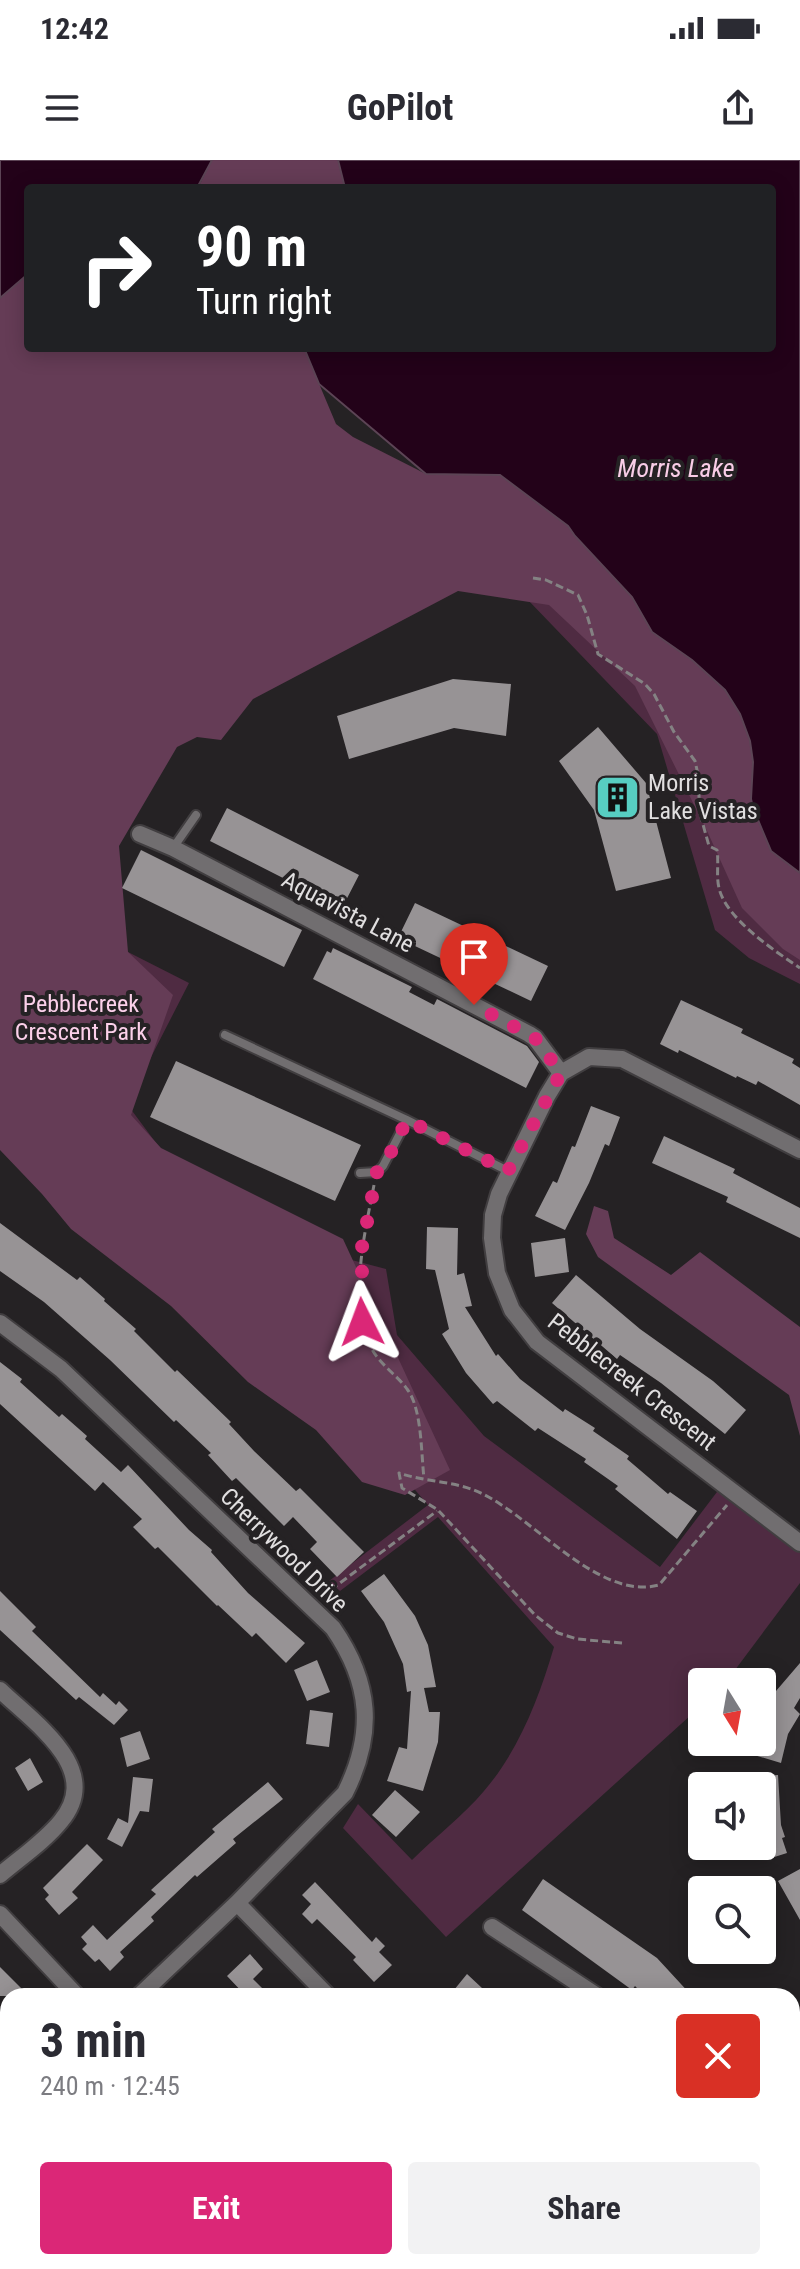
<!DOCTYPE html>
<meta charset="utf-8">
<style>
body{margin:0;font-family:"Roboto Condensed",sans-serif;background:#f2f2f3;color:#2b2b33;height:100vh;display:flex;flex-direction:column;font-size:30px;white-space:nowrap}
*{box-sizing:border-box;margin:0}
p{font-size:26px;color:#7c7c81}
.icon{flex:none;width:44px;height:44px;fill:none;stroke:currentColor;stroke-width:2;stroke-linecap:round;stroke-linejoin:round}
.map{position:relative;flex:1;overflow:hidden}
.drawer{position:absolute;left:0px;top:1828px;width:800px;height:282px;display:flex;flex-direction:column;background:#fff;border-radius:24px 24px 0 0;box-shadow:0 4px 20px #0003}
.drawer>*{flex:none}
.hud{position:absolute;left:24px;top:24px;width:752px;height:168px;border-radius:8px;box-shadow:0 4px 20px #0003;background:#202124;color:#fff;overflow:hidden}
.needle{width:52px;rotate:169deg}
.controls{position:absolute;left:688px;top:1508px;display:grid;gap:16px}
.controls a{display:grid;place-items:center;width:88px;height:88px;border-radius:8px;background:#fff;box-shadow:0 4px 20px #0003;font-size:40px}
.pin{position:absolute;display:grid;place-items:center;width:68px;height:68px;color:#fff;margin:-82px -34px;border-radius:50% 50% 50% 0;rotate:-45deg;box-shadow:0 0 8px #0007}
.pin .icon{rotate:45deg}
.me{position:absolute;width:88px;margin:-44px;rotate:357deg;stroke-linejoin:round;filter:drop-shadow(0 0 6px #0008)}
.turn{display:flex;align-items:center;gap:28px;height:168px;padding:0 40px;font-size:36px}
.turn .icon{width:104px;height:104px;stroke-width:2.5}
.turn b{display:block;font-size:56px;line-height:68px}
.round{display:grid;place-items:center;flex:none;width:84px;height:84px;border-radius:8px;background:#f2f2f3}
.summary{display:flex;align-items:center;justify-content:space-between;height:136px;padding:0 40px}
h1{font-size:48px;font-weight:700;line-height:60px}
.primary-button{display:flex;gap:16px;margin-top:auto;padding:16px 40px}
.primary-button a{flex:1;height:92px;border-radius:8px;background:#db2777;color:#fff;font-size:32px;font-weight:700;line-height:92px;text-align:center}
.primary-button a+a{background:#f2f2f3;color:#2b2b33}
.status{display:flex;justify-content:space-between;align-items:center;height:56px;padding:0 40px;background:#fff;direction:ltr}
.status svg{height:22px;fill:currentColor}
header{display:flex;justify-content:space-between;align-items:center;height:104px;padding:0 40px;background:#fff;font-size:36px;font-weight:700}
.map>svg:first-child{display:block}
.green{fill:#4f2b42}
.forest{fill:#653c56}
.water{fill:#230219;stroke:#5c4455;stroke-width:2}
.building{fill:#979395}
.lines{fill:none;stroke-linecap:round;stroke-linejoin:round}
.service-casing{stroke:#413e40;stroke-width:12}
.minor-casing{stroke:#413e40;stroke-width:20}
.path{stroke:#848283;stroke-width:3;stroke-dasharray:8 4;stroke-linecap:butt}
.service{stroke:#716e70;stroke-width:8}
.minor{stroke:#716e70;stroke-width:16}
.route{stroke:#db2777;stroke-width:14;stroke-dasharray:0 25.2}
.labels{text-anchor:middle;stroke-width:8;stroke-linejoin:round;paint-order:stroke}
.poi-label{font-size:24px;fill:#e1dfe0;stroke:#252224;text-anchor:start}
.street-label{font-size:24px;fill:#e1dfe0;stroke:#252224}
.park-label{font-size:24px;fill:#fcd0ea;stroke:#252224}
.water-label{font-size:26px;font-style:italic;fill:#f9cde7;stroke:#252224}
</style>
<div class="status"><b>12:42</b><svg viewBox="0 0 49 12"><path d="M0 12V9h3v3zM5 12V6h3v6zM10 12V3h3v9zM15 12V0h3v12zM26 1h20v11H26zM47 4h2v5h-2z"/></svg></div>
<header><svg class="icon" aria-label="menu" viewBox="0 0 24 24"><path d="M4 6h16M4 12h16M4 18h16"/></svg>GoPilot<svg class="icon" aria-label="share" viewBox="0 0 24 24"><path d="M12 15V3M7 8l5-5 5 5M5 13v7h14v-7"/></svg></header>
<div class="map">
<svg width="800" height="2109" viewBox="0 0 800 2109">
<rect width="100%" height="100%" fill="#252224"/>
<path class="green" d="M 568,366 L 800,713 L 800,824 L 749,798 L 715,770 L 657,574 L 499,410 Z
M 2,728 L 189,823 L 127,944 L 197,1038 L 287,1083 L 386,1109 L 397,1175 L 484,1276 L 660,1407 L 720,1328 L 735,1344 L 800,1388 L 800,1423 L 726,1522 L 702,1522 L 702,1545 L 446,1777 L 343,1668 L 358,1644 L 412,1700 C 435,1677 463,1656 484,1631 C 519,1590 539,1538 554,1487 L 438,1357 L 340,1431 L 329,1421 L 428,1345 L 404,1317 L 233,1157 L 0,729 Z"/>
<path class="forest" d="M 212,0 L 338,0 L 345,28 L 198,28 Z
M 28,114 L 28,188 L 304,188 L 336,264 L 353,277 L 426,314 L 500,315 L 569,362 L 722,508 L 800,675 L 800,800 L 783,789 L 742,748 L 708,673 L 635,526 L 549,445 L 458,431 L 253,539 L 221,580 L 197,577 L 177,587 L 119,686 L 128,792 L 173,835 L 131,955 L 161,988 L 343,1079 L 450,1310 L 405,1335 L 362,1322 L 316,1270 L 248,1222 L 171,1146 L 71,1069 L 42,1034 L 0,990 L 0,138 Z
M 594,1046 L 608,1051 L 614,1078 L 671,1115 L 700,1092 L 800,1167 L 800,1276 L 789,1235 L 598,1097 L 586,1074 Z"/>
<path class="water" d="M 0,0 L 212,0 L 197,28 L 28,28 L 28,114 L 0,138 Z
M 338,0 L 800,0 L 800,713 L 771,691 L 753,648 L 751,639 L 753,602 L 750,581 L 740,554 L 725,530 L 692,500 L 652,472 L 632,437 L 575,376 L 568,366 L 500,315 L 426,314 L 319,224 L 304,188 L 772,188 L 772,28 L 345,28 Z"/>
<path class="building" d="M 453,519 L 511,524 L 506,576 L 454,568 L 349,599 L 337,556 Z
M 598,567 L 646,623 L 671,718 L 616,731 L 594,650 L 559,601 Z
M 227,648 L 359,715 L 342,748 L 210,681 Z
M 141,690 L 302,770 L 284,807 L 122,728 Z
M 415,743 L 548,806 L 531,841 L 398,778 Z
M 333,788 L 412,827 L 409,832 L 434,845 L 437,839 L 527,886 L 539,902 L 526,928 L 313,819 L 327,791 L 331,793 Z
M 681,840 L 743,869 L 741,873 L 794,899 L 792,903 L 800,908 L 800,945 L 758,921 L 756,925 L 737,916 L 736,918 L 679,890 L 678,893 L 660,884 Z
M 176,901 L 361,985 L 335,1041 L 150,957 Z
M 591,946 L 620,957 L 609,986 L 605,984 L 589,1023 L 565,1070 L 535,1056 L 553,1021 L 557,1023 L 572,986 L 575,987 Z
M 664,976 L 735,1009 L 733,1013 L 800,1048 L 800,1078 L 726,1042 L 728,1037 L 652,1003 Z
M 0,1063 L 77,1120 L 80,1117 L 105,1139 L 104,1141 L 136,1169 L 134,1171 L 175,1212 L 177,1210 L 231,1262 L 229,1264 L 254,1291 L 296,1331 L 300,1328 L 364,1392 L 337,1417 L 310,1389 L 317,1382 L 293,1357 L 284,1366 L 236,1318 L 232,1321 L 208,1295 L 211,1293 L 176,1260 L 174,1262 L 110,1200 L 44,1142 L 0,1111 Z
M 427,1067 L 458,1068 L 457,1115 L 464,1113 L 472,1146 L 465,1147 L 496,1196 L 498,1194 L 520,1219 L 563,1252 L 565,1249 L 595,1268 L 593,1271 L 629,1296 L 627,1299 L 668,1334 L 670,1332 L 697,1351 L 677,1379 L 615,1329 L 618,1326 L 584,1302 L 586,1299 L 538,1268 L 535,1271 L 497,1241 L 493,1244 L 466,1213 L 442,1174 L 449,1169 L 435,1110 L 426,1109 Z
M 565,1078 L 569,1112 L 535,1117 L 531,1083 Z
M 576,1115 L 640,1169 L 713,1221 L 746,1250 L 725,1274 L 661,1223 L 620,1195 L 617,1199 L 552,1143 Z
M 0,1202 L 22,1219 L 20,1222 L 59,1257 L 62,1254 L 87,1276 L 85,1279 L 121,1312 L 128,1305 L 189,1370 L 212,1390 L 211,1392 L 248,1433 L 305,1483 L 286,1503 L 256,1473 L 252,1477 L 218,1445 L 217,1446 L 158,1387 L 155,1389 L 133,1367 L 142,1359 L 103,1322 L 95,1331 L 0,1244 Z
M 384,1414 L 415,1456 L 428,1485 L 436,1527 L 424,1528 L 429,1552 L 440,1552 L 438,1582 L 423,1631 L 387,1621 L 399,1587 L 407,1589 L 411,1531 L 407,1532 L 403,1504 L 384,1462 L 361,1431 Z
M 0,1431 L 36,1467 L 32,1471 L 100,1537 L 103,1533 L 116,1545 L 119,1541 L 128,1550 L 114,1565 L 79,1537 L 76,1540 L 0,1470 Z
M 317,1500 L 330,1532 L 307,1541 L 294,1510 Z
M 800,1503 L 800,1538 L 794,1548 L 800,1554 L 788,1574 L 781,1603 L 754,1595 L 757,1582 L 762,1582 L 762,1556 L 770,1538 Z
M 310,1550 L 333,1553 L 329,1587 L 306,1584 Z
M 140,1571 L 150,1599 L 127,1607 L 120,1578 Z
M 30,1598 L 43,1622 L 28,1631 L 15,1608 Z
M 778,1615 L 781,1665 L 785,1677 L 782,1678 L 787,1693 L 765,1700 L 762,1692 L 762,1616 Z
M 133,1617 L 153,1619 L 149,1652 L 140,1651 L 122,1687 L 107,1679 L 118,1658 L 128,1663 Z
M 268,1622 L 283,1639 L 233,1679 L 236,1683 L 197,1717 L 195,1715 L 151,1757 L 154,1761 L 120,1792 L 124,1797 L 110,1811 L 99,1799 L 95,1802 L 82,1789 L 87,1784 L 81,1777 L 93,1765 L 107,1780 L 156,1734 L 151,1730 L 215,1672 L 212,1669 Z
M 395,1630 L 420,1652 L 396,1677 L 372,1655 Z
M 87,1684 L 103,1700 L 72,1732 L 78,1738 L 59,1755 L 45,1739 L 49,1735 L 43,1728 Z
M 800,1709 L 800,1760 L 778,1721 Z
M 543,1719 L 657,1798 L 692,1836 L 645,1836 L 635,1826 L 632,1830 L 522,1750 Z
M 315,1722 L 372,1782 L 376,1777 L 385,1786 L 379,1792 L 392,1805 L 374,1822 L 353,1800 L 356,1797 L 317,1759 L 312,1764 L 302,1754 L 311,1744 L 302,1735 Z
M 250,1794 L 263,1809 L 253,1819 L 270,1836 L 246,1836 L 227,1816 Z
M 0,1807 L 29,1836 L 0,1836 Z
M 467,1814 L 482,1828 L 475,1836 L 462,1836 L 454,1830 Z"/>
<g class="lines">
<defs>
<path id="service" d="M 173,688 L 196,655
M 225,875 L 407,960 L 508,1011
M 360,1013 L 377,1012 L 383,1006 L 407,960"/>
<path id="minor" d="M 140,674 L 173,688 L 529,874 L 535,878 L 561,913
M 800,990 L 622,899 L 589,897 L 561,913 L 547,936 L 499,1034 L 493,1055 L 492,1078 L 497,1113 L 512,1150 L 537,1182 L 800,1383
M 0,1163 L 61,1209 L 333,1468 C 371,1523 375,1573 345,1633 L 237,1743 L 139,1836
M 0,1530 C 34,1563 104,1609 61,1661 C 45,1681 20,1698 0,1715
M 237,1743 L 328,1836
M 0,1754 L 77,1836
M 492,1767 L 597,1836
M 0,1974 L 8,1966
M 792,2048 L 800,2055
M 335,2102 L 342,2109
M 590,2102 L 597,2109"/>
</defs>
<use href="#service" class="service-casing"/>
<use href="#minor" class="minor-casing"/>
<path class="path" d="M 533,418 L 546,420 L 578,435 L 587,455 L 598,494 L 645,524 L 654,534 L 674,572 L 695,601 L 699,619 L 699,650 L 709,686 L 717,690 C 719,702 716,716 719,728 C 726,759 775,791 800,808
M 374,1025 C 364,1077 349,1137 371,1187 C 378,1203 397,1215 407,1229 C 422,1248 421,1293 424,1318
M 321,1437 L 437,1351
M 622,1483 L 577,1479 L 558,1473 L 535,1455 L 438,1350 L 402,1328 L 399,1313 C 422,1321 448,1321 471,1329 C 527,1348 595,1442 659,1425 L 727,1345"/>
<use href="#service" class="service"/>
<use href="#minor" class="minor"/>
</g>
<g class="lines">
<path class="route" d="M 362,1162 L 362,1087 L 377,1012 L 388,998 L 407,960 L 508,1011 L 561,913 L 535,878 L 474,845"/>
</g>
<defs>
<symbol id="building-square" viewBox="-11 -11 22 22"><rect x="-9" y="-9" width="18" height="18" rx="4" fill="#57cec2" stroke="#252224"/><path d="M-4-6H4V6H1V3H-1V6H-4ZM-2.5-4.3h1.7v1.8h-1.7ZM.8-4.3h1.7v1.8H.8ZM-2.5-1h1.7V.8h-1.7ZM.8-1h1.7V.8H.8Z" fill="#111"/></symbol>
</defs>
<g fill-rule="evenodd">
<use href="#building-square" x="592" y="612" width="51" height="51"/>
</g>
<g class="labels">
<g class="poi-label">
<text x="648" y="631">Morris<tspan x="648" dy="28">Lake Vistas</tspan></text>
</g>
<g class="street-label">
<text transform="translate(348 752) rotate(28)" y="8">Aquavista Lane</text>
<text transform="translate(632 1222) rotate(38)" y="8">Pebblecreek Crescent</text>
<text transform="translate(284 1390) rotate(44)" y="8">Cherrywood Drive</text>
</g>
<g class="park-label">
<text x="81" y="852">Pebblecreek<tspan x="81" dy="28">Crescent Park</tspan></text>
</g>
<g class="water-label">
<text x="676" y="317">Morris Lake</text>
</g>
</g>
</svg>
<div class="controls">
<a><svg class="needle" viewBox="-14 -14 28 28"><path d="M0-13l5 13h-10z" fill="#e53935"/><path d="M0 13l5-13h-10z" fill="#7c7c81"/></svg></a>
<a><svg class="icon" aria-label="sound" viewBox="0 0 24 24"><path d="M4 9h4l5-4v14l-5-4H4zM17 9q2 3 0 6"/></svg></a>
<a><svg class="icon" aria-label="search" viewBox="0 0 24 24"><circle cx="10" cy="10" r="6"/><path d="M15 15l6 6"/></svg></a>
</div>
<div class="pin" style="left:474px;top:845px;background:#d93025"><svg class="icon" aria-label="arrive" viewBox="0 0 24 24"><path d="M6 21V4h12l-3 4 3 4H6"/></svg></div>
<svg class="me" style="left:362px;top:1162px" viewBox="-20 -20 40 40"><path d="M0-17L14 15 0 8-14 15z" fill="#db2777" stroke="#fff" stroke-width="4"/></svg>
<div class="hud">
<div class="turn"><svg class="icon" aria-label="right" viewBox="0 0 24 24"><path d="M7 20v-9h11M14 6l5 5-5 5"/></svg><div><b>90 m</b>Turn right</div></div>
</div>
<section class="drawer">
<div class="summary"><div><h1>3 min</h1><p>240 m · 12:45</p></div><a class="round" style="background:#d93025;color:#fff"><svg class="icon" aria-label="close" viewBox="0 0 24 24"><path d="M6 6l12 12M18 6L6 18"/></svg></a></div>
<div class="primary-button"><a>Exit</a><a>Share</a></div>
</section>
</div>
